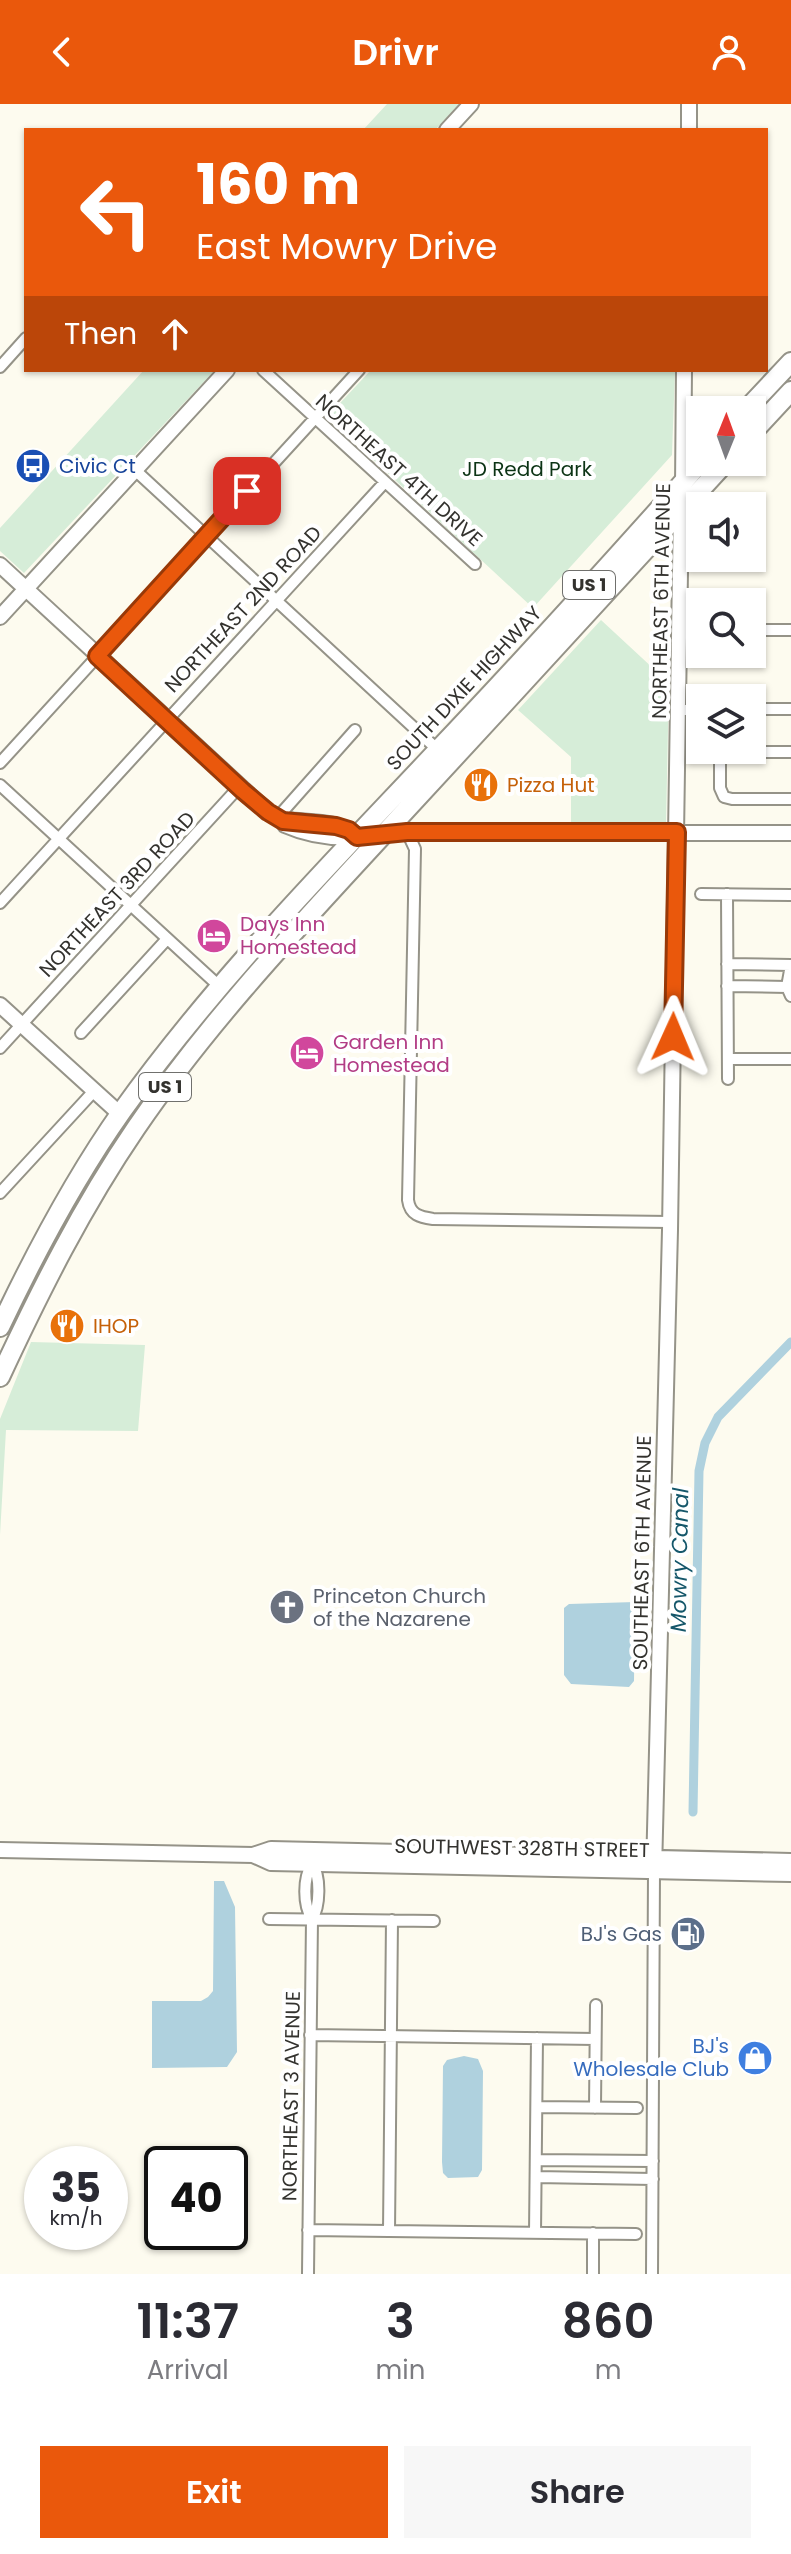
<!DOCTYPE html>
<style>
body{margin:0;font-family:Poppins,sans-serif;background:#f7f7f7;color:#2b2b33;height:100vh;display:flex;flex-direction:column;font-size:30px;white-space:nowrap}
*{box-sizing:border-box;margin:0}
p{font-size:26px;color:#7c7c81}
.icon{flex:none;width:44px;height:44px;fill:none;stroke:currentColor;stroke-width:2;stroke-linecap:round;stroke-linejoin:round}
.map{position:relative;height:2170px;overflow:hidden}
.side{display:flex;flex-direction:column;background:#fff;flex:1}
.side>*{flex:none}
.top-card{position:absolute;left:24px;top:24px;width:744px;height:244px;border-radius:0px;box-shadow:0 2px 6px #0004;background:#ea580c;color:#fff;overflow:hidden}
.needle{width:52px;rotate:1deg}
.tools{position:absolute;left:686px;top:292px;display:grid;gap:16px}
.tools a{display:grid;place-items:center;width:80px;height:80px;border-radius:0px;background:#fff;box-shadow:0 2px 6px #0004;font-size:40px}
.speed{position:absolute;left:24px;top:2042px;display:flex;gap:16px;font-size:40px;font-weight:700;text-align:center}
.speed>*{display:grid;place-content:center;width:104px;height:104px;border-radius:50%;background:#fff;box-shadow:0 2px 6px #0004;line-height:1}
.speed small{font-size:20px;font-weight:400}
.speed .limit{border:4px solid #111;border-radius:12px;background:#fff;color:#111}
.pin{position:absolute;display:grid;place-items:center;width:68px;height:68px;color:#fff;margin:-34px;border-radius:16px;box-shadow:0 4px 12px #0006}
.me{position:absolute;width:88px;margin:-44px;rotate:1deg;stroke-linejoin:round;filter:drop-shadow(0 0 6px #0008)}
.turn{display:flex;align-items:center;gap:28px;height:168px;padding:0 40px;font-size:36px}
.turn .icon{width:104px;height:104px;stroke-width:2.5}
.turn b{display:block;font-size:56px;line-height:68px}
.then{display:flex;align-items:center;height:76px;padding:0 40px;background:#0003;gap:16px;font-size:30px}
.eta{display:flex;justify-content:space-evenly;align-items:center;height:136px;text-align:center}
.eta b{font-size:48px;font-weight:600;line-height:56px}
.button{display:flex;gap:16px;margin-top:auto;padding:16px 40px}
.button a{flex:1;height:92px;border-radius:0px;background:#ea580c;color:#fff;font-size:32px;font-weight:600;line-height:92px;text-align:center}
.button a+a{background:#f7f7f7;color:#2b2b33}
header{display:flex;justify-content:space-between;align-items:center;height:104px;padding:0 40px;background:#ea580c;color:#fff;font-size:36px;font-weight:600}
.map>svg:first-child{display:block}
.green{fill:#d6edd8}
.water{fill:#afd1de}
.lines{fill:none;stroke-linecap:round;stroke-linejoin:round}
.canal{stroke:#afd1de;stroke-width:9}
.street-casing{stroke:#959388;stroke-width:14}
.secondary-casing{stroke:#959388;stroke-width:18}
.highway-casing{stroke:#959388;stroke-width:22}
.street{stroke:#fff;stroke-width:10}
.secondary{stroke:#fff;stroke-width:14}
.highway{stroke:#fff;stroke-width:18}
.route-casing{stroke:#983908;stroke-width:20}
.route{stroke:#ea580c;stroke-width:14}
.labels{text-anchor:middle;stroke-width:8;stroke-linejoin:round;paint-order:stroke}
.shield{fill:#fff;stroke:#70706d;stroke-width:2}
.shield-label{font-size:18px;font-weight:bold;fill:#33322e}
.transit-label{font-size:20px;fill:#164399;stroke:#fff;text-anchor:start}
.park-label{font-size:20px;fill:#0c3415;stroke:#fff}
.street-label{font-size:20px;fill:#33322e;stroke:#fff}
.food-label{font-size:20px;fill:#c56008;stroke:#fff;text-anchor:start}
.hotel-label{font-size:20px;fill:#b23c85;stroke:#fff;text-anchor:start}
.worship-label{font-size:20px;fill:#5b616d;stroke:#fff;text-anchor:start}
.service-label{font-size:20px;fill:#4e5e75;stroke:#fff;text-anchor:end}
.shop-label{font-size:20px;fill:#366cbe;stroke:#fff;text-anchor:end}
.water-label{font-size:22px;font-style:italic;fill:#15576a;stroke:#fff}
</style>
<header><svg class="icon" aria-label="back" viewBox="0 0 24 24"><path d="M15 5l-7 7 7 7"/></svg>Drivr<svg class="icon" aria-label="person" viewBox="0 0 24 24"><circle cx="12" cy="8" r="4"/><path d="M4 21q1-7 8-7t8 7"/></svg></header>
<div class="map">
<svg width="791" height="2170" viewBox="0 0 791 2170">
<rect width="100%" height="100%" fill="#fdfbef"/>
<path class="green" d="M 387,0 L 459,0 L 435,26 L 363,26 Z
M 144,266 L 215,266 L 24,469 L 0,447 L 0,424 Z
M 371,266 L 675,266 L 672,351 L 533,504 L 327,313 Z
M 601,516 L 669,579 L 666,720 L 571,719 L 571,653 L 518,606 Z
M 31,1238 L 145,1241 L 138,1327 L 6,1326 L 0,1431 L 0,1315 Z"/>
<path class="water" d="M 635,1498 L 634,1577 L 629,1583 L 571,1580 L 564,1571 L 564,1504 L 569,1500 Z
M 214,1777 L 224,1777 L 235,1803 L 237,1948 L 227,1963 L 152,1964 L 152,1897 L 201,1897 L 208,1893 L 213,1887 Z
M 464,1952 L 478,1955 L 483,1967 L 482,2066 L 478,2073 L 448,2074 L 443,2069 L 442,2058 L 443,1962 L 447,1956 Z"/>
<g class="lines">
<path class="canal" d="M 693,1708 L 699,1367 L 705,1339 L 718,1313 L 791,1238"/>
<defs>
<path id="street" d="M 0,263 L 26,234
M 263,266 L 475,460
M 135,366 L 438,646
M 752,526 L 791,526
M 680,529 L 700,529
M 752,605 L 791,605
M 679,606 L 700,606
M 720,646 L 720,684 L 724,693 L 732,695 L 791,695
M 720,648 L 791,648
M 0,659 L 359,266
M 0,681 L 219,882
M 277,714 L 355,626
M 407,728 L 415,745 L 408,1096 C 410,1111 420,1113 433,1115 L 670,1118
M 701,790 L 791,791
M 727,790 L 728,975
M 0,799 L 385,378
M 727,860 L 791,861 L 787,883 L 791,892
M 727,882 L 787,883
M 81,929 L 167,835
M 0,944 L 239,683
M 728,955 L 791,955
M 0,1089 L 94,987
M 269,1815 L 434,1817
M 312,1815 C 303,1801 303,1774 312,1760
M 310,1931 L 595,1935
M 537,2003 L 637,2004
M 595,2004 L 596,1901
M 536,2056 L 653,2057
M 536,2073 L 653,2075
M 308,2126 L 636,2130
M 389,2127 L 392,1816
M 535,2129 L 537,1934
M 308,2170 L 312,1815 C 320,1803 321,1772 312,1760
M 593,2170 L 593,2129
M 652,2170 L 654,1767"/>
<path id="secondary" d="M 447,26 L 471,0
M 689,26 L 689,0
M 683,382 L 684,266
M 0,461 L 268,708 L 283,717 L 285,721 C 310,732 333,735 360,733
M 0,513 L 227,266
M 287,716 C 310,719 340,716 357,733
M 381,731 L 407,728 L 791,729
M 0,901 L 120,1010
M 0,1746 L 253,1751 L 271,1745 L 791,1757
M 253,1751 L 271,1759 L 791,1770
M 654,1767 L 670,1126 L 681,402"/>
<path id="highway" d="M 746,306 L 791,258
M 752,329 L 791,287
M 0,1223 C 35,1149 74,1075 122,1007 C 215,877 327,764 436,648 C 526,553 614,456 701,358
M 0,1273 C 40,1187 82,1103 136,1024 C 211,914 304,817 394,719 C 505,599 615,479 726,358"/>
</defs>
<use href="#street" class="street-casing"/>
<use href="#secondary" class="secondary-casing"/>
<use href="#highway" class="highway-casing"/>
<use href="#street" class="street"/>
<use href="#secondary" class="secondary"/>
<use href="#highway" class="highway"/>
</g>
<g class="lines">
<defs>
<path id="route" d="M 247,387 L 97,552 L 243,687 L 268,708 L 283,717 L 336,722 L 349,726 L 357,733 L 407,728 L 677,728 L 673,933"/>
</defs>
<use href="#route" class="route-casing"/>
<use href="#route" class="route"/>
</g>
<defs>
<symbol id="bus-disc" viewBox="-11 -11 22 22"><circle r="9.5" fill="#1a4fb4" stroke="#fff"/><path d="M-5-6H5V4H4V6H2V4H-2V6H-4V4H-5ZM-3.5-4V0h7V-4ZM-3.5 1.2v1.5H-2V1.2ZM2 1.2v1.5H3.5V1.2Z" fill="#fff"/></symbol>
<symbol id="restaurant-disc" viewBox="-11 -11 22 22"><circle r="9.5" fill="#e8710a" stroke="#fff"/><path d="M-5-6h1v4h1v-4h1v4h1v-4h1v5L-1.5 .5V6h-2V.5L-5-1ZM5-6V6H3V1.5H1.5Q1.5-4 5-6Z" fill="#fff"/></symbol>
<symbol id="hotel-disc" viewBox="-11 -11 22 22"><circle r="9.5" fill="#d1479c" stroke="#fff"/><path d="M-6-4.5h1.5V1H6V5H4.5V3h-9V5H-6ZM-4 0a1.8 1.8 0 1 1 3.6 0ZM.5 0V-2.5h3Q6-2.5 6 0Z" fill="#fff"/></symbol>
<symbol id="church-disc" viewBox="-11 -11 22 22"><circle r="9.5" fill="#6b7280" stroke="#fff"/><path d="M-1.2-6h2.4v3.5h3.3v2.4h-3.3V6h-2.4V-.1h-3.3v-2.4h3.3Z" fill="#fff"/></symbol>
<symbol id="fuel-disc" viewBox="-11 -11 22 22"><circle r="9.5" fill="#5c6f8a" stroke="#fff"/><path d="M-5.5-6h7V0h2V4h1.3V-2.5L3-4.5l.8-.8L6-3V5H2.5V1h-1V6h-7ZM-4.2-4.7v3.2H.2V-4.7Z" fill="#fff"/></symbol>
<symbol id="shop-disc" viewBox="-11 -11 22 22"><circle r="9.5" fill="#3f7fe0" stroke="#fff"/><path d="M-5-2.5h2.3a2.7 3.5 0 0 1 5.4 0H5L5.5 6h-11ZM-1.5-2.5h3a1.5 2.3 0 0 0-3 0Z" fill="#fff"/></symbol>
</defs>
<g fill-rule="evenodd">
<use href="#bus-disc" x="13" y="342" width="40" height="40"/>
<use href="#restaurant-disc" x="461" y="661" width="40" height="40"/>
<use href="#hotel-disc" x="194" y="812" width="40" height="40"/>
<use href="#hotel-disc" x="287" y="929" width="40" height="40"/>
<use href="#restaurant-disc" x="47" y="1202" width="40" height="40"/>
<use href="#church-disc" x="267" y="1483" width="40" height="40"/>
<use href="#fuel-disc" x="668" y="1810" width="40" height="40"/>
<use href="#shop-disc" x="735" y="1934" width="40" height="40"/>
</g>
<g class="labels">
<g class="shield">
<rect x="563" y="467" width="52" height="28" rx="6"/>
<rect x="139" y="969" width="52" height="28" rx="6"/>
</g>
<g class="shield-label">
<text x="589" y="487">US 1</text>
<text x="165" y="989">US 1</text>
</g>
<g class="transit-label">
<text x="59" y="369">Civic Ct</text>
</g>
<g class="park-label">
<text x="527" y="372">JD Redd Park</text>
</g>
<g class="street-label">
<text transform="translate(399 366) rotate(42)" y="7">NORTHEAST 4TH DRIVE</text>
<text transform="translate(661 497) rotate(-89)" y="7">NORTHEAST 6TH AVENUE</text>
<text transform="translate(243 505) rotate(-47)" y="7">NORTHEAST 2ND ROAD</text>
<text transform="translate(464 584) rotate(-47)" y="7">SOUTH DIXIE HIGHWAY</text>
<text transform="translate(117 790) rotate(-47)" y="7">NORTHEAST 3RD ROAD</text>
<text transform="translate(642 1449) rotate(-89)" y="7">SOUTHEAST 6TH AVENUE</text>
<text transform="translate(522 1744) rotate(1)" y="7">SOUTHWEST 328TH STREET</text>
<text transform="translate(291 1992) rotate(-89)" y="7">NORTHEAST 3 AVENUE</text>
</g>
<g class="food-label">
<text x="507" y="688">Pizza Hut</text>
<text x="93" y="1229">IHOP</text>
</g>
<g class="hotel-label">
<text x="240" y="827">Days Inn<tspan x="240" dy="23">Homestead</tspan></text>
<text x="333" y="945">Garden Inn<tspan x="333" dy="23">Homestead</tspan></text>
</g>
<g class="worship-label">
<text x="313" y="1499">Princeton Church<tspan x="313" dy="23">of the Nazarene</tspan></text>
</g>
<g class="service-label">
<text x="662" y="1837">BJ's Gas</text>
</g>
<g class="shop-label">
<text x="729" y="1949">BJ's<tspan x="729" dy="23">Wholesale Club</tspan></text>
</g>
<g class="water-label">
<text transform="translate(679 1456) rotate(-89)" y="8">Mowry Canal</text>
</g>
</g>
</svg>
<div class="tools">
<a><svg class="needle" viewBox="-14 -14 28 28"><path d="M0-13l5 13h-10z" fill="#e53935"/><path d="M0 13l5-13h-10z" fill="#7c7c81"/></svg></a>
<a><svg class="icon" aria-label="sound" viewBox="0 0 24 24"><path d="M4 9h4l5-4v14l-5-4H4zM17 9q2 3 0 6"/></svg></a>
<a><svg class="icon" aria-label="search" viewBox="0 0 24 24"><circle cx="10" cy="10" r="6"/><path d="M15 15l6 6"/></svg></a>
<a><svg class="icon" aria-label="layers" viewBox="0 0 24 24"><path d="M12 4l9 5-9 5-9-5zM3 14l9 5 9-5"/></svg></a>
</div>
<div class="speed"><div>35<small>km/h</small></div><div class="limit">40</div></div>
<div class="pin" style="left:247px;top:387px;background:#d93025"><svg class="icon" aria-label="arrive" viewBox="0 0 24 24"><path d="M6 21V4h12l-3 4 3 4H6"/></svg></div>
<svg class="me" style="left:673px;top:933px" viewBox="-20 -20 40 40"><path d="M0-17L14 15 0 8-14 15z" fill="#ea580c" stroke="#fff" stroke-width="4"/></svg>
<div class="top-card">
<div class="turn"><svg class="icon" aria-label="left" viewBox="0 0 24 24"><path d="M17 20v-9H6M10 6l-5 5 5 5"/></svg><div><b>160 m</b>East Mowry Drive</div></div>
<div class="then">Then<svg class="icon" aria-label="ahead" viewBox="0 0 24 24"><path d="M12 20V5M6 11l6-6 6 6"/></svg></div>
</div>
</div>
<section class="side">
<div class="eta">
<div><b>11:37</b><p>Arrival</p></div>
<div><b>3</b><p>min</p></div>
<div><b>860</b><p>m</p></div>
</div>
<div class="button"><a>Exit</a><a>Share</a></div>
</section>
